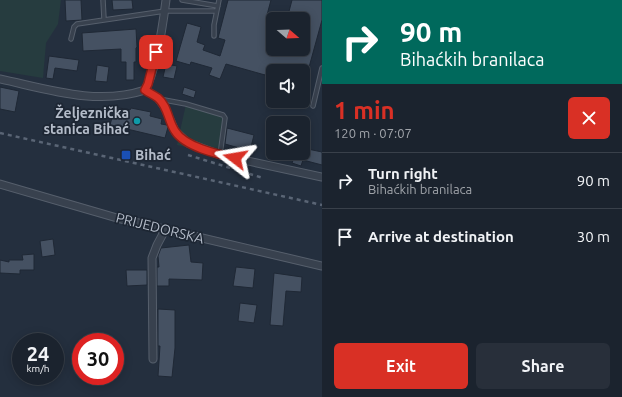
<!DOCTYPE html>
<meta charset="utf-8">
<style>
body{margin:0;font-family:Ubuntu,sans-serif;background:#282f3a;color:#f1f3f6;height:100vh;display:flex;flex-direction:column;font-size:15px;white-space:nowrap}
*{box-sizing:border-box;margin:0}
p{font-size:13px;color:#a0a4aa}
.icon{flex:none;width:22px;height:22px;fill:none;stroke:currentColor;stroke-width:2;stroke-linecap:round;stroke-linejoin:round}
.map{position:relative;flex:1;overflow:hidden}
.drawer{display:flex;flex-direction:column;background:#1b232e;width:300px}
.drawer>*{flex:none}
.guide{background:#00695c;color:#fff;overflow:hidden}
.needle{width:26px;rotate:109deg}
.buttons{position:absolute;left:266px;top:12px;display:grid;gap:8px}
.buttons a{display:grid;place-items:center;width:44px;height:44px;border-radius:6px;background:#1b232e;box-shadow:0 2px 10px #0003,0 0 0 1px #39404a;font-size:20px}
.speed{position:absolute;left:12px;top:333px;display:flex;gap:8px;font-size:20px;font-weight:700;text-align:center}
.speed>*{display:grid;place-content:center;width:52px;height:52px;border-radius:50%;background:#1b232e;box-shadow:0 2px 10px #0003,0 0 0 1px #39404a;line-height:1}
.speed small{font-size:10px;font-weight:400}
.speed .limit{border:6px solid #d22;background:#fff;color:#111}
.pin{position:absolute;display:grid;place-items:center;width:34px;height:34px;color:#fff;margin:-17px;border-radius:8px;box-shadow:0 2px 6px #0006}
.me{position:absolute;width:44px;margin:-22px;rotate:284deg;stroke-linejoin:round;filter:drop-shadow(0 0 3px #0008)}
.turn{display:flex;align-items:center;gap:14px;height:84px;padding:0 12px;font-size:18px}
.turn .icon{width:52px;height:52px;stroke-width:2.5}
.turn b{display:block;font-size:28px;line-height:34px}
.round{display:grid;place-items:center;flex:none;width:42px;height:42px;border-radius:6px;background:#282f3a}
.overview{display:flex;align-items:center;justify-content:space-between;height:68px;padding:0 12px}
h1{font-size:24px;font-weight:700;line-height:30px;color:#d93025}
.button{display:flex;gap:8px;margin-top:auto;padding:8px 12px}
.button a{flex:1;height:46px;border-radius:6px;background:#d93025;color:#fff;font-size:16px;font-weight:700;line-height:46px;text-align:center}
.button a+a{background:#282f3a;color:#f1f3f6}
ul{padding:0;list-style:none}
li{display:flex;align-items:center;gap:12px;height:56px;padding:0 12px;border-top:1px solid #39404a}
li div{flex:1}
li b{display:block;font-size:15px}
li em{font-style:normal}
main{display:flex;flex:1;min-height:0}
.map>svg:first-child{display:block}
.green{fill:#263c3f}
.building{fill:#455162;stroke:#1f2835}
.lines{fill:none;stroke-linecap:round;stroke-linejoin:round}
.service-casing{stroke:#565f6c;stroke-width:5.5}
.minor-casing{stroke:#565f6c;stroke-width:9}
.service{stroke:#38414e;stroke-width:3.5}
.minor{stroke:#38414e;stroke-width:7}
.rail{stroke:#5a6575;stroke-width:2.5;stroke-dasharray:4 4;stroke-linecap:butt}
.route-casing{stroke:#8d1f18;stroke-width:10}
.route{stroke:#d93025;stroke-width:7}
.culture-dot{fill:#0f9aa8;stroke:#1d2633;stroke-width:1.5}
.transit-dot{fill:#1a4fb4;stroke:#1d2633;stroke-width:1.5}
.labels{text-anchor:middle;stroke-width:3.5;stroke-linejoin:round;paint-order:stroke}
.poi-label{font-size:14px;font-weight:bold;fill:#b4bcc9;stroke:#1d2633;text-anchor:end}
.street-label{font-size:14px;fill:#b4bcc9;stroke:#1d2633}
</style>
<main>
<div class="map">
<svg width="322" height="397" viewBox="0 0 322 397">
<rect width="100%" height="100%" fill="#242f3e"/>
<path class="green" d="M 0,0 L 61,0 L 58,24 L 46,43 L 43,78 L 0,71 Z
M 186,104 L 223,115 L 225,118 L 220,155 L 177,145 Z"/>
<path class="building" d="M 65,0 L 81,0 L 82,20 L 66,21 Z
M 112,0 L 132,0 L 133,9 L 113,10 Z
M 228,0 L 271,0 L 267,15 L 273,17 L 273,49 L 303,49 L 303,19 L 287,19 L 292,0 L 322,0 L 322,20 L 308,71 L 273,71 L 273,74 L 266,72 L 265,75 L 226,64 L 220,79 L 209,75 L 212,68 L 191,62 L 190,65 L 176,61 L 187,23 L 201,27 L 197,42 L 205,45 L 203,50 L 220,56 L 225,40 L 218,38 Z
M 136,29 L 137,47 L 136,48 L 136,62 L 134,62 L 134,80 L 126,80 L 126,62 L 121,62 L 121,49 L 83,51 L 82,33 Z
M 49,56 L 79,60 L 77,71 L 55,68 L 53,79 L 46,78 Z
M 166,64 L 177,66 L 174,79 L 163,77 Z
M 97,65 L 109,67 L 107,82 L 95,81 Z
M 0,87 L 19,91 L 15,112 L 0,109 Z
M 184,87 L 196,91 L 194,98 L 182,94 Z
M 115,107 L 130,110 L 131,108 L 151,112 L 150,116 L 162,119 L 161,124 L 167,125 L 168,127 L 165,138 L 110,125 Z
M 227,128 L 254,135 L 250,151 L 225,144 Z
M 303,148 L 322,152 L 322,165 L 303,160 L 301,166 L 292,163 L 294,158 L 284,156 L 284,153 L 303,153 Z
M 53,239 L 55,255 L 42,257 L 40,241 Z
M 189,245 L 191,262 L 203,263 L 202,280 L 169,279 L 169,286 L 157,286 L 157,267 L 159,267 L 158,256 L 161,248 Z
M 34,254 L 34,270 L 20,270 L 20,274 L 0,273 L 0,260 L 9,262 L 9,260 L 23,260 L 22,255 Z
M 236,267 L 255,269 L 253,288 L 233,286 Z
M 126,270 L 147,270 L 147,285 L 127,286 Z
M 274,273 L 302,277 L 301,292 L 286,291 L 283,326 L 270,325 Z
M 240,303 L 257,305 L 254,323 L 238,321 Z
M 158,309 L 175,310 L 175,348 L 172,377 L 158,376 L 160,346 L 158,346 Z"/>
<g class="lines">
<defs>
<path id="service" d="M 103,0 L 104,19
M 182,0 L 218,6
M 214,36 L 214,25 L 219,0
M 71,39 L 74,27 L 77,24 L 165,11 L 216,11
M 159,99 L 186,104 L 223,115 L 225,118 L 220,155
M 313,106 L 322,68"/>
<path id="minor" d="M 0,79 C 47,89 97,106 145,90
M 145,90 L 158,98 L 164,106 L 175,131 L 188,143 L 220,155 L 322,177
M 145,90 C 156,70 163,24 166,0
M 0,184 L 117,218 L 322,266
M 153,359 L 152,258 L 157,245 L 165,230"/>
</defs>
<use href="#service" class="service-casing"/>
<use href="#minor" class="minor-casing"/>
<use href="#service" class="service"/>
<use href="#minor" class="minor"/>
<path class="rail" d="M 0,133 L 322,205
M 188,155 L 263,178"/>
</g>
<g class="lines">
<defs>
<path id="route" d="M 156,52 L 148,84 L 145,90 C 149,93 154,95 158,98 C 168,106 168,121 175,131 C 185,147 217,154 235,158"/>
</defs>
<use href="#route" class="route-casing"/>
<use href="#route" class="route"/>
</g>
<circle class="culture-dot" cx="137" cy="121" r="4"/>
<rect class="transit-dot" x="121" y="150" width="10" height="10" rx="2"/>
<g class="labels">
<g class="poi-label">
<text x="129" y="118">Željeznička<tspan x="129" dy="16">stanica Bihać</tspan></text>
<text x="135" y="160" text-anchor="start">Bihać</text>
</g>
<g class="street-label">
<text transform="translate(160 228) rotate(14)" y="5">PRIJEDORSKA</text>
</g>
</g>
</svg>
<div class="buttons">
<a><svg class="needle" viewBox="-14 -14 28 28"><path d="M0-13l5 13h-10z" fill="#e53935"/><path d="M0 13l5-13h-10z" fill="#a0a4aa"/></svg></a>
<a><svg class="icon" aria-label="sound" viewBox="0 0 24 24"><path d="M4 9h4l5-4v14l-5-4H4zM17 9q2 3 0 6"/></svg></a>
<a><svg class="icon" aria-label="layers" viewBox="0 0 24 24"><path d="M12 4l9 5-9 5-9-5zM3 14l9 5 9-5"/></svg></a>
</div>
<div class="speed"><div>24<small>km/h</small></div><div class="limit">30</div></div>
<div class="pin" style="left:156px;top:52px;background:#d93025"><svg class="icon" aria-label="arrive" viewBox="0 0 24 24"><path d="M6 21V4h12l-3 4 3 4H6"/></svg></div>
<svg class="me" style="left:235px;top:158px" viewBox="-20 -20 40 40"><path d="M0-17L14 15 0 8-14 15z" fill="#d93025" stroke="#fff" stroke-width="4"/></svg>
</div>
<section class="drawer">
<div class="guide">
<div class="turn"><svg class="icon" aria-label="right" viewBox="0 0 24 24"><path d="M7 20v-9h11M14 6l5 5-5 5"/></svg><div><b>90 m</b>Bihaćkih branilaca</div></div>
</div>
<div class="overview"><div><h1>1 min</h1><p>120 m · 07:07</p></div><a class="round" style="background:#d93025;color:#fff"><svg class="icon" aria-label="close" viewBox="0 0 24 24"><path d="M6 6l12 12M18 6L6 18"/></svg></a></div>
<ul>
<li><svg class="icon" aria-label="right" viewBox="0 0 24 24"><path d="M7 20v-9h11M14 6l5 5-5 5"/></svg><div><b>Turn right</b><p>Bihaćkih branilaca</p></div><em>90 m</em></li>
<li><svg class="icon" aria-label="arrive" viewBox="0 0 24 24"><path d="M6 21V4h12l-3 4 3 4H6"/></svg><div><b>Arrive at destination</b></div><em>30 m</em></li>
</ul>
<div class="button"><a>Exit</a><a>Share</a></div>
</section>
</main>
